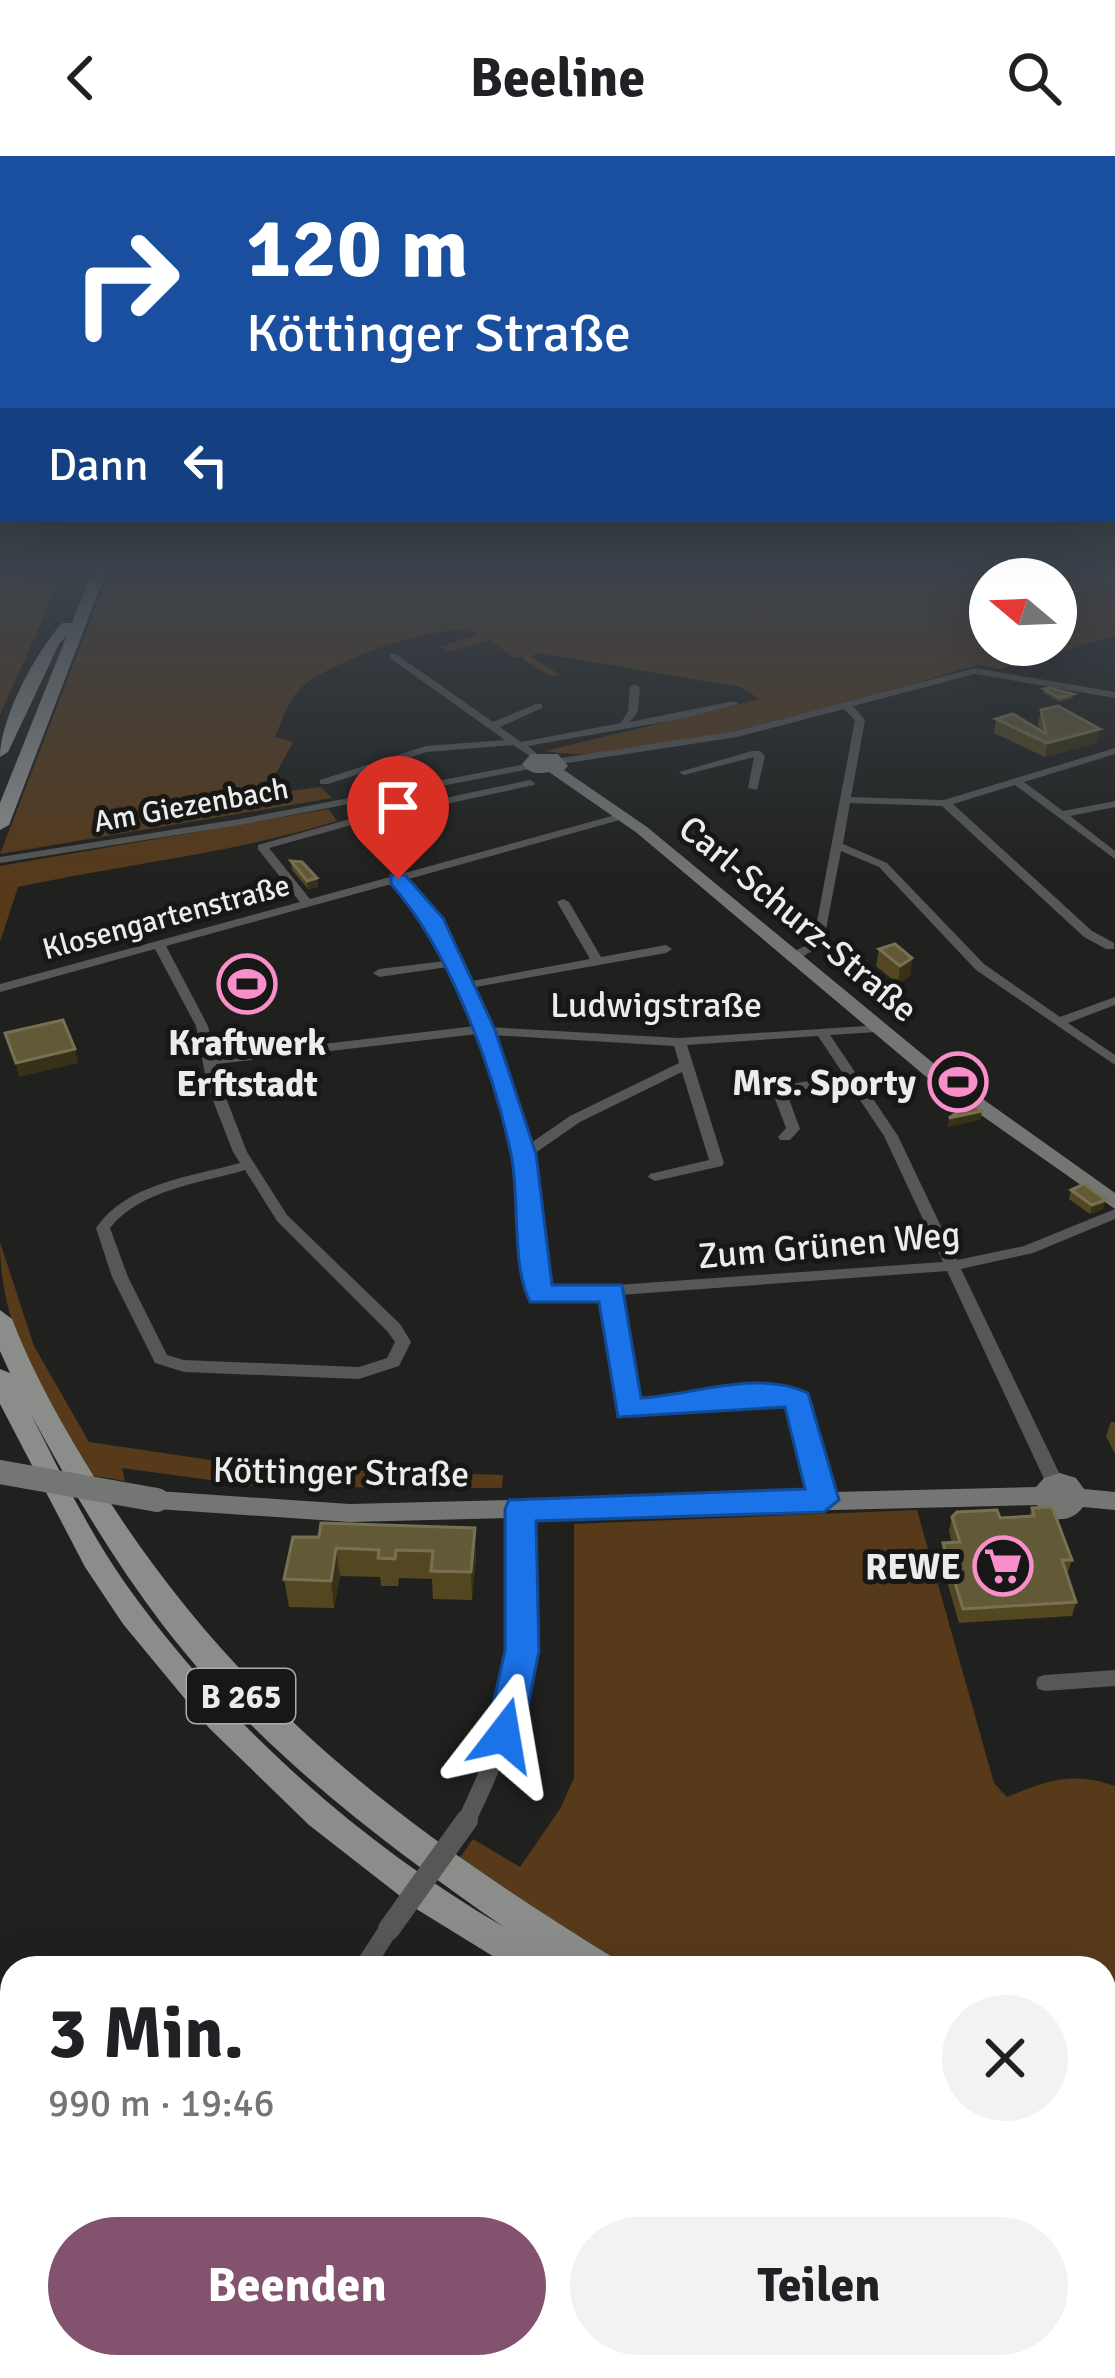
<!DOCTYPE html>
<html lang="de">
<meta charset="utf-8">
<style>
body{margin:0;font-family:Signika,sans-serif;background:#f2f2f2;color:#202124;height:100vh;display:flex;flex-direction:column;font-size:45px;white-space:nowrap}
*{box-sizing:border-box;margin:0}
p{font-size:39px;color:#757577}
.icon{flex:none;width:66px;height:66px;fill:none;stroke:currentColor;stroke-width:2;stroke-linecap:round;stroke-linejoin:round}
.map{position:relative;flex:1;overflow:hidden}
.side{position:absolute;left:0px;top:1800px;width:1116px;height:423px;display:flex;flex-direction:column;background:#fff;border-radius:36px 36px 0 0;box-shadow:0 12px 48px #0002}
.side>*{flex:none}
.banner{position:absolute;left:0px;top:0px;width:1116px;height:366px;box-shadow:0 12px 48px #0002;background:#1a4fa0;color:#fff;overflow:hidden}
.needle{width:78px;rotate:289deg}
.fabs{position:absolute;left:969px;top:402px;display:grid;gap:24px}
.fabs a{display:grid;place-items:center;width:108px;height:108px;border-radius:50%;background:#fff;box-shadow:0 12px 48px #0002;font-size:60px}
.pin{position:absolute;display:grid;place-items:center;width:102px;height:102px;color:#fff;margin:-123px -51px;border-radius:50% 50% 50% 0;rotate:-45deg;box-shadow:0 0 12px #0007}
.pin .icon{rotate:45deg}
.me{position:absolute;width:132px;margin:-66px;rotate:14deg;stroke-linejoin:round;filter:drop-shadow(0 0 9px #0008)}
.turn{display:flex;align-items:center;gap:42px;height:252px;padding:0 48px;font-size:54px}
.turn .icon{width:156px;height:156px;stroke-width:2.5}
.turn b{display:block;font-size:84px;line-height:102px}
.then{display:flex;align-items:center;height:114px;padding:0 48px;background:#0003;gap:24px;font-size:45px}
.round{display:grid;place-items:center;flex:none;width:126px;height:126px;border-radius:63px;background:#f2f2f2}
.headline{display:flex;align-items:center;justify-content:space-between;height:204px;padding:0 48px}
h1{font-size:72px;font-weight:700;line-height:90px}
.primary-button{display:flex;gap:24px;margin-top:auto;padding:24px 48px}
.primary-button a{flex:1;height:138px;border-radius:72px;background:#82526f;color:#fff;font-size:48px;font-weight:700;line-height:138px;text-align:center}
.primary-button a+a{background:#f2f2f2;color:#202124}
header{display:flex;justify-content:space-between;align-items:center;height:156px;padding:0 48px;background:#fff;font-size:54px;font-weight:700}
.map>svg:first-child{display:block}
.green{fill:#573a1a;fill-rule:evenodd}
.lines{fill:none;stroke-linecap:round;stroke-linejoin:round}
.street{fill:#565756;fill-rule:evenodd}
.secondary{fill:#747674;fill-rule:evenodd}
.primary{fill:#8b8d8b;fill-rule:evenodd}
.street-bridge{stroke:#565756;stroke-width:22}
.secondary-bridge{stroke:#747674;stroke-width:24}
.wall{fill:#524721}
.shaded-wall{fill:#373117}
.building{fill:#625937;stroke:#787053;stroke-width:3}
.route{fill:#1a73e8;stroke:#114b97;stroke-width:3}
.labels{text-anchor:middle;stroke-width:10;stroke-linejoin:round;paint-order:stroke}
.far-street-label{font-size:30px;fill:#ecedeb;stroke:#171815}
.shield{fill:#171815;stroke:#acadab;stroke-width:3}
.shield-label{font-size:33px;font-weight:bold;fill:#ecedeb}
.street-label{font-size:36px;fill:#ecedeb;stroke:#171815}
.poi-label{font-size:36px;font-weight:bold;fill:#ecedeb;stroke:#171815;text-anchor:end}
</style>
<header><svg class="icon" aria-label="back" viewBox="0 0 24 24"><path d="M15 5l-7 7 7 7"/></svg>Beeline<svg class="icon" aria-label="search" viewBox="0 0 24 24"><circle cx="10" cy="10" r="6"/><path d="M15 15l6 6"/></svg></header>
<div class="map">
<svg width="1115" height="2222" viewBox="0 0 1115 2222">
<rect width="100%" height="100%" fill="#20211e"/>
<path class="green" d="M 0,416 L 64,416 L 0,558 Z
M 109,416 L 754,420 L 1115,416 L 1115,480 L 1000,513 L 978,509 C 861,542 662,614 545,595 L 760,543 L 740,531 L 540,497 L 530,500 L 559,518 L 552,521 L 521,502 L 526,499 L 515,502 L 489,484 L 448,496 L 439,491 L 479,478 C 444,462 330,506 302,531 C 289,542 282,565 275,581 L 293,586 L 265,638 L 321,631 L 332,642 L 0,698 ZM 990,423 L 1056,423 L 1056,489 L 990,489 Z
M 329,653 L 337,665 C 234,697 124,708 18,731 L 0,786 L 0,710 Z
M 0,1086 L 34,1190 L 89,1286 L 257,1311 L 503,1319 L 502,1332 L 262,1331 L 122,1312 L 125,1325 L 90,1319 C 46,1240 0,1179 0,1086 Z
M 917,1354 L 994,1627 L 1007,1641 C 1048,1624 1073,1615 1115,1630 L 1115,2014 L 1104,2010 L 1104,1812 L 631,1812 L 457,1706 L 473,1683 L 520,1711 L 560,1653 L 574,1622 L 574,1368 Z"/>
<g class="lines">
<path class="street" d="M 390,498 L 396,498 L 493,566 L 536,548 L 542,548 L 542,552 L 500,571 L 521,586 L 621,567 L 628,555 L 630,531 L 635,528 L 640,531 L 638,555 L 630,566 L 734,545 L 739,548 L 680,563 L 528,590 L 541,601 L 536,604 L 513,589 L 427,596 L 328,628 L 320,628 L 320,624 L 426,590 L 505,584 L 390,502 Z
M 975,512 L 1115,536 L 1115,542 L 975,518 L 853,550 L 865,564 L 851,641 L 944,644 L 1115,592 L 1115,598 L 1024,626 L 1063,655 L 1115,645 L 1115,651 L 1070,660 L 1115,695 L 1115,703 L 1015,629 L 953,648 L 1092,775 L 1114,787 L 1114,793 L 1106,793 L 1084,781 L 942,650 L 850,647 L 843,688 L 887,707 L 984,808 L 1060,861 L 1115,841 L 1115,849 L 1068,867 L 1115,899 L 1115,909 L 976,814 L 879,711 L 841,695 L 823,789 L 798,803 L 790,803 L 790,797 L 812,787 L 815,776 L 855,564 L 844,553 L 737,581 L 561,608 L 556,605 L 561,602 L 737,575 Z
M 752,595 L 760,595 L 765,600 L 757,634 L 748,632 L 754,601 L 684,619 L 679,616 Z
M 531,607 L 536,610 L 535,612 L 240,669 L 0,707 L 0,701 L 240,663 Z
M 530,624 L 535,627 L 534,629 L 366,665 L 269,692 L 310,743 L 619,658 L 627,658 L 627,662 L 405,724 L 438,762 L 467,826 L 590,803 L 557,746 L 563,743 L 569,746 L 601,801 L 666,789 L 672,793 L 666,797 L 470,832 L 488,871 L 679,882 L 882,869 L 883,872 L 877,876 L 830,879 L 898,980 L 957,1104 L 1024,1090 L 1115,1053 L 1115,1063 L 1033,1097 L 961,1113 L 1064,1327 L 1061,1332 L 1055,1333 L 1049,1332 L 1046,1327 L 947,1115 L 620,1139 L 635,1247 L 671,1245 L 691,1237 L 786,1233 L 804,1241 L 833,1344 L 830,1349 L 824,1351 L 818,1349 L 815,1344 L 791,1248 L 784,1245 L 693,1249 L 673,1257 L 622,1257 L 605,1140 L 539,1145 L 531,1140 L 517,998 L 478,878 L 216,908 L 221,929 L 247,996 L 287,1059 L 400,1168 L 411,1186 L 399,1210 L 359,1223 L 184,1216 L 155,1207 L 112,1121 L 96,1072 C 127,1027 190,1021 240,1007 L 233,996 L 207,929 L 196,870 L 155,793 L 0,836 L 0,828 L 300,746 L 258,693 L 258,689 L 364,659 ZM 395,727 L 427,763 L 445,805 L 379,813 L 373,817 L 379,821 L 448,811 L 475,870 L 215,901 L 208,870 L 166,790 ZM 491,879 L 674,890 L 679,907 L 570,960 L 528,989 ZM 818,880 L 844,919 L 779,930 L 774,940 L 786,972 L 778,981 L 780,984 L 790,984 L 800,973 L 788,940 L 789,936 L 848,926 L 884,980 L 943,1106 L 546,1134 L 531,1000 L 580,966 L 682,916 L 709,1004 L 650,1018 L 648,1021 L 655,1025 L 722,1010 L 724,1007 L 687,889 ZM 245,1014 L 277,1065 L 388,1176 L 395,1186 L 387,1202 L 359,1211 L 184,1204 L 167,1199 L 128,1121 L 110,1072 C 139,1034 201,1027 245,1014 Z
M 520,1346 L 526,1348 L 529,1353 C 529,1400 535,1447 531,1493 C 526,1556 501,1614 474,1670 L 467,1673 L 460,1670 L 457,1664 C 482,1610 507,1555 513,1495 C 517,1448 511,1400 511,1353 L 514,1348 Z
M 1115,1514 L 1115,1530 L 1045,1535 L 1038,1533 L 1036,1527 L 1038,1521 L 1045,1519 Z
M 389,1763 L 396,1766 L 400,1773 L 375,1812 L 352,1812 L 382,1766 Z
M 233,2211 L 259,2211 L 256,2222 L 230,2222 Z"/>
<path class="secondary" d="M 531,598 L 558,598 L 568,610 L 564,614 L 647,671 L 938,911 L 1115,1037 L 1115,1053 L 924,919 L 637,677 L 549,616 C 537,618 530,618 522,608 Z
M 1060,1317 L 1076,1322 L 1084,1333 L 1115,1336 L 1115,1354 L 1083,1351 C 1071,1368 1047,1367 1037,1349 L 350,1366 L 157,1353 L 149,1351 L 145,1344 L 149,1337 L 157,1335 L 350,1348 L 1036,1331 L 1044,1322 Z"/>
<path class="primary" d="M 92,416 L 106,416 L 9,669 L 0,674 L 0,647 L 67,479 L 59,488 L 8,596 L 0,601 C 0,562 36,496 62,467 L 72,467 Z
M 0,1154 L 12,1163 C 34,1220 64,1272 96,1324 C 230,1541 398,1669 611,1800 L 616,1812 L 568,1812 L 560,1807 L 562,1812 L 512,1812 L 418,1754 L 309,1669 L 209,1572 L 123,1468 L 85,1411 L 0,1248 L 0,1213 L 10,1217 L 0,1195 ZM 31,1258 C 70,1331 112,1402 162,1468 C 256,1591 378,1684 504,1771 C 358,1686 223,1565 125,1427 C 88,1374 60,1316 31,1258 Z
M 1104,2010 L 1115,2013 L 1115,2051 L 1104,2048 Z
M 1104,2058 L 1115,2062 L 1115,2101 L 1104,2097 Z"/>
<path class="street-bridge" d="M 389,1773 L 467,1664"/>
<path class="secondary-bridge" d="M 0,1316 L 157,1344"/>
</g>
<path class="wall" d="M 1044,533 L 1073,538 L 1073,542 L 1059,546 L 1043,537 Z
M 1041,554 L 1097,587 L 1045,601 L 994,577 L 996,563 L 1039,574 L 1038,568 Z
M 291,705 L 317,722 L 318,731 L 308,733 L 292,714 Z
M 879,793 L 912,802 L 910,820 L 898,828 L 876,810 Z
M 1071,1034 L 1103,1053 L 1090,1058 L 1069,1043 Z
M 1111,1266 L 1115,1266 L 1115,1298 L 1106,1280 Z
M 1032,1352 L 1072,1404 L 1067,1418 L 1076,1446 L 1072,1460 L 959,1467 L 940,1401 L 943,1387 L 952,1387 L 949,1375 L 952,1361 L 1029,1361 Z
M 293,1381 L 476,1399 L 472,1444 L 433,1443 L 432,1423 L 399,1422 L 398,1430 L 381,1430 L 380,1421 L 340,1420 L 334,1452 L 289,1451 L 284,1423 Z"/>
<path class="shaded-wall" d="M 1100,573 L 1097,587 L 1045,601 L 1047,587 Z
M 317,722 L 318,731 L 308,733 L 307,725 Z
M 912,802 L 910,820 L 898,828 L 900,810 Z
M 75,893 L 78,907 L 19,921 L 16,907 Z
M 982,955 L 980,964 L 947,971 L 949,962 Z
M 1106,1044 L 1103,1053 L 1090,1058 L 1092,1049 Z
M 475,1372 L 476,1399 L 472,1444 L 471,1416 Z
M 336,1392 L 340,1420 L 334,1452 L 331,1425 Z"/>
<path class="building" d="M 1050,532 L 1073,538 L 1059,542 L 1044,533 Z
M 1058,550 L 1100,573 L 1047,587 L 996,563 L 1013,558 L 1046,578 L 1041,554 Z
M 291,705 L 302,706 L 317,722 L 307,725 Z
M 895,788 L 912,802 L 900,810 L 879,793 Z
M 63,864 L 75,893 L 16,907 L 5,877 Z
M 971,947 L 982,955 L 949,962 Z
M 1084,1028 L 1106,1044 L 1092,1049 L 1071,1034 Z
M 1052,1351 L 1072,1404 L 1062,1404 L 1076,1446 L 963,1453 L 943,1387 L 960,1386 L 952,1361 L 957,1356 L 997,1354 L 1000,1362 L 1034,1360 L 1032,1352 Z
M 321,1367 L 475,1372 L 471,1416 L 431,1415 L 433,1395 L 396,1394 L 395,1403 L 378,1402 L 379,1394 L 336,1392 L 331,1425 L 284,1423 L 293,1381 L 319,1381 Z"/>
<linearGradient id="sky" x2="0" y2="1"><stop stop-color="#121210"/><stop offset="0.57" stop-color="#3c434c"/><stop offset="1" stop-color="#3c434c" stop-opacity="0"/></linearGradient>
<rect width="1115" height="727" fill="url(#sky)"/>
<path class="route" d="M 391,719 L 405,719 L 443,762 L 495,874 L 536,998 L 552,1129 L 622,1129 L 641,1242 C 693,1239 758,1213 808,1237 L 839,1344 L 824,1356 L 536,1365 L 539,1495 L 522,1579 L 516,1590 L 504,1594 L 492,1590 L 486,1579 L 505,1495 L 505,1353 L 509,1344 L 805,1333 L 785,1251 L 618,1261 L 599,1146 L 530,1146 C 511,1109 520,1041 511,998 C 493,912 449,793 391,728 Z"/>
<defs>
<symbol id="stadium-ring" viewBox="-11 -11 22 22"><circle r="9.5" fill="#171815" stroke="#f98fca" stroke-width="1.5"/><path d="M0-5a6.5 5 0 1 0 0 10a6.5 5 0 1 0 0-10ZM-3.5-1.8h7v3.6h-7Z" fill="#f98fca"/></symbol>
<symbol id="supermarket-ring" viewBox="-11 -11 22 22"><circle r="9.5" fill="#171815" stroke="#f98fca" stroke-width="1.5"/><path d="M-6-5.5h2.5l.6 2H6L4.5 2H-2.5L-4.4-4H-6ZM-1.5 3.2a1.3 1.3 0 1 0 .1 0ZM3 3.2a1.3 1.3 0 1 0 .1 0Z" fill="#f98fca"/></symbol>
</defs>
<g fill-rule="evenodd">
<use href="#stadium-ring" x="214" y="795" width="66" height="66"/>
<use href="#stadium-ring" x="925" y="893" width="66" height="66"/>
<use href="#supermarket-ring" x="970" y="1377" width="66" height="66"/>
</g>
<g class="labels">
<g class="far-street-label">
<text transform="translate(191 649) rotate(-10)" y="10">Am Giezenbach</text>
<text transform="translate(166 761) rotate(-15)" y="10">Klosengartenstraße</text>
</g>
<rect class="shield" x="187" y="1513" width="108" height="54" rx="9"/>
<g class="shield-label">
<text x="241" y="1552">B 265</text>
</g>
<g class="street-label">
<text transform="translate(799 762) rotate(40)" y="13">Carl-Schurz-Straße</text>
<text x="656" y="861">Ludwigstraße</text>
<text transform="translate(829 1088) rotate(-5)" y="13">Zum Grünen Weg</text>
<text transform="translate(341 1315) rotate(1)" y="13">Köttinger Straße</text>
</g>
<g class="poi-label">
<text x="247" y="899" text-anchor="middle">Kraftwerk<tspan x="247" dy="41">Erftstadt</tspan></text>
<text x="916" y="939">Mrs. Sporty</text>
<text x="961" y="1423">REWE</text>
</g>
</g>
</svg>
<div class="fabs">
<a><svg class="needle" viewBox="-14 -14 28 28"><path d="M0-13l5 13h-10z" fill="#e53935"/><path d="M0 13l5-13h-10z" fill="#757577"/></svg></a>
</div>
<div class="pin" style="left:398px;top:723px;background:#d93025"><svg class="icon" aria-label="arrive" viewBox="0 0 24 24"><path d="M6 21V4h12l-3 4 3 4H6"/></svg></div>
<svg class="me" style="left:504px;top:1579px" viewBox="-20 -20 40 40"><path d="M0-17L14 15 0 8-14 15z" fill="#1a73e8" stroke="#fff" stroke-width="4"/></svg>
<div class="banner">
<div class="turn"><svg class="icon" aria-label="right" viewBox="0 0 24 24"><path d="M7 20v-9h11M14 6l5 5-5 5"/></svg><div><b>120 m</b>Köttinger Straße</div></div>
<div class="then">Dann<svg class="icon" aria-label="left" viewBox="0 0 24 24"><path d="M17 20v-9H6M10 6l-5 5 5 5"/></svg></div>
</div>
<section class="side">
<div class="headline"><div><h1>3 Min.</h1><p>990 m · 19:46</p></div><a class="round"><svg class="icon" aria-label="close" viewBox="0 0 24 24"><path d="M6 6l12 12M18 6L6 18"/></svg></a></div>
<div class="primary-button"><a>Beenden</a><a>Teilen</a></div>
</section>
</div>
